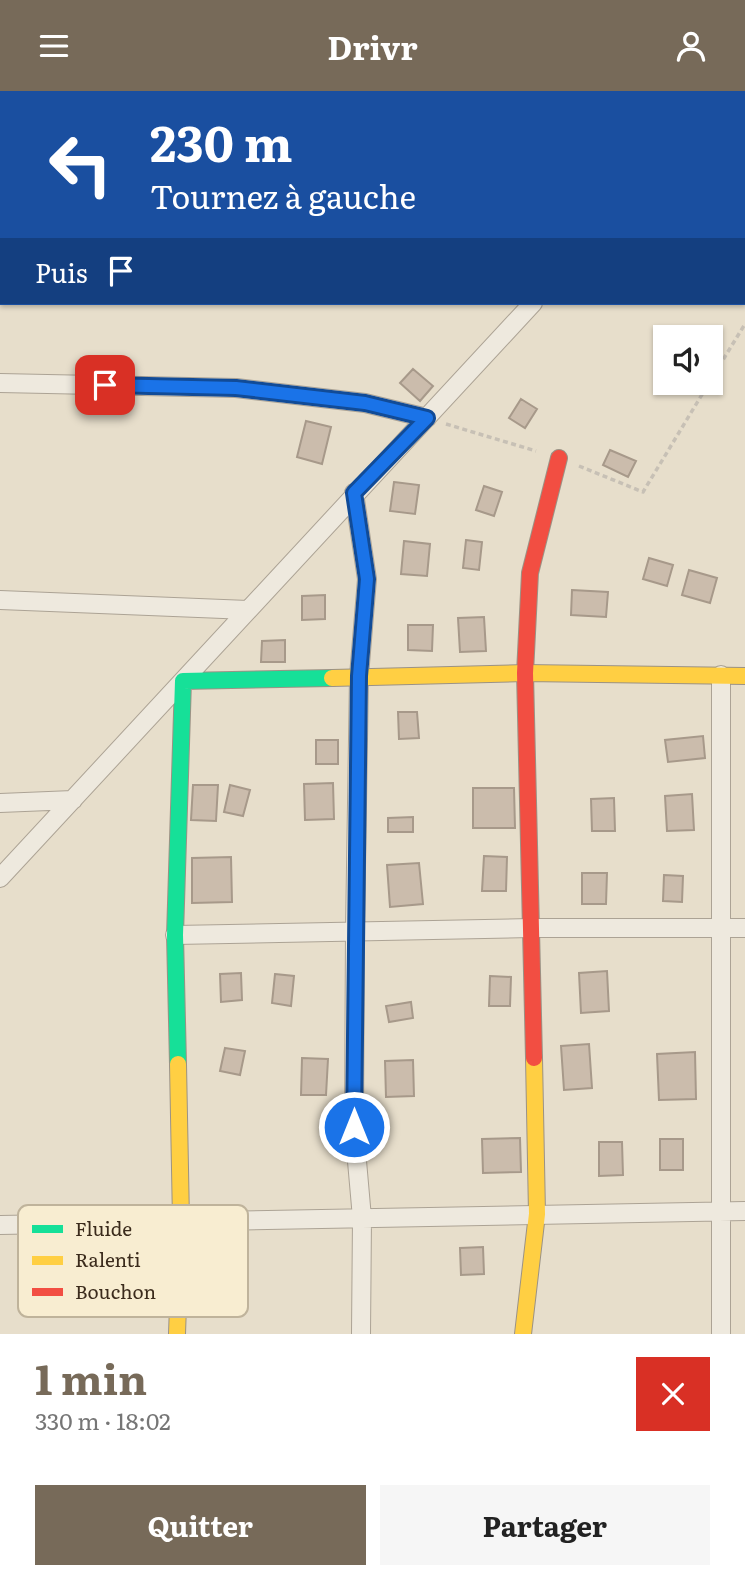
<!DOCTYPE html>
<html lang="fr">
<meta charset="utf-8">
<style>
body{margin:0;font-family:Literata,serif;background:#f6f6f6;color:#222;height:100vh;display:flex;flex-direction:column;font-size:26px;white-space:nowrap}
*{box-sizing:border-box;margin:0}
p{font-size:23px;color:#767676}
.icon{flex:none;width:38px;height:38px;fill:none;stroke:currentColor;stroke-width:2;stroke-linecap:round;stroke-linejoin:round}
.map{position:relative;height:1243px;overflow:hidden}
.sheet{display:flex;flex-direction:column;background:#fff;flex:1}
.sheet>*{flex:none}
.hud{position:absolute;left:0px;top:0px;width:746px;height:214px;box-shadow:0 2px 5px #0004;background:#1a4fa0;color:#fff;overflow:hidden}
.tools{position:absolute;left:653px;top:234px;display:grid;gap:14px}
.tools a{display:grid;place-items:center;width:70px;height:70px;border-radius:0px;background:#fff;box-shadow:0 2px 5px #0004;font-size:35px}
.pin{position:absolute;display:grid;place-items:center;width:60px;height:60px;color:#fff;margin:-30px;border-radius:14px;box-shadow:0 4px 10px #0006}
.me{position:absolute;width:77px;margin:-38px;rotate:0deg;stroke-linejoin:round;filter:drop-shadow(0 0 5px #0008)}
.turn{display:flex;align-items:center;gap:24px;height:147px;padding:0 35px;font-size:32px}
.turn .icon{width:91px;height:91px;stroke-width:2.5}
.turn b{display:block;font-size:49px;line-height:60px}
.then{display:flex;align-items:center;height:66px;padding:0 35px;background:#0003;gap:14px;font-size:26px}
.round{display:grid;place-items:center;flex:none;width:74px;height:74px;border-radius:0px;background:#f6f6f6}
.summary{display:flex;align-items:center;justify-content:space-between;height:119px;padding:0 35px}
h1{font-size:42px;font-weight:700;line-height:52px;color:#776a59}
.action{display:flex;gap:14px;margin-top:auto;padding:14px 35px}
.action a{flex:1;height:80px;border-radius:0px;background:#776a59;color:#fff;font-size:28px;font-weight:700;line-height:80px;text-align:center}
.action a+a{background:#f6f6f6;color:#222}
header{display:flex;justify-content:space-between;align-items:center;height:91px;padding:0 35px;background:#776a59;color:#fff;font-size:32px;font-weight:700}
.map>svg:first-child{display:block}
.building{fill:#cbbcac;stroke:#a7998a;stroke-width:2}
.lines{fill:none;stroke-linecap:round;stroke-linejoin:round}
.street-casing{stroke:#aca395;stroke-width:20}
.fast-casing{stroke:#9b9285;stroke-width:18}
.slow-casing{stroke:#9b9285;stroke-width:18}
.jam-casing{stroke:#9b9285;stroke-width:18}
.path{stroke:#c7c0b5;stroke-width:3.5;stroke-dasharray:5 3.5;stroke-linecap:butt}
.street{stroke:#eee9de;stroke-width:18}
.fast{stroke:#16e098;stroke-width:16}
.slow{stroke:#ffcf43;stroke-width:16}
.jam{stroke:#f24e42;stroke-width:16}
.route-casing{stroke:#114b97;stroke-width:18}
.route{stroke:#1a73e8;stroke-width:12}
.key{fill:#f8edd1;stroke:#bfb39b;stroke-width:2}
.key-label{font-size:19px;fill:#3b2b1c}
</style>
<header><svg class="icon" aria-label="menu" viewBox="0 0 24 24"><path d="M4 6h16M4 12h16M4 18h16"/></svg>Drivr<svg class="icon" aria-label="person" viewBox="0 0 24 24"><circle cx="12" cy="8" r="4"/><path d="M4 21q1-7 8-7t8 7"/></svg></header>
<div class="map">
<svg width="745" height="1243" viewBox="0 0 745 1243">
<rect width="100%" height="100%" fill="#e7decb"/>
<path class="building" d="M 413,278 L 433,295 L 420,310 L 400,292 Z
M 521,308 L 537,318 L 525,337 L 509,327 Z
M 306,330 L 331,336 L 322,373 L 297,366 Z
M 610,359 L 636,370 L 628,386 L 603,374 Z
M 394,391 L 419,394 L 415,423 L 390,420 Z
M 484,395 L 502,401 L 494,425 L 476,419 Z
M 466,449 L 482,451 L 479,479 L 463,477 Z
M 404,450 L 430,453 L 427,485 L 401,483 Z
M 649,467 L 673,474 L 667,495 L 643,488 Z
M 689,479 L 717,487 L 710,512 L 682,504 Z
M 572,499 L 608,501 L 606,526 L 571,524 Z
M 325,504 L 325,528 L 302,529 L 302,505 Z
M 484,526 L 486,560 L 460,561 L 458,527 Z
M 408,534 L 433,534 L 432,560 L 408,559 Z
M 285,549 L 285,571 L 261,571 L 262,550 Z
M 398,621 L 417,621 L 419,647 L 399,648 Z
M 703,645 L 705,667 L 668,671 L 665,649 Z
M 316,649 L 338,649 L 338,673 L 316,673 Z
M 333,692 L 334,728 L 305,729 L 304,693 Z
M 193,694 L 218,694 L 216,730 L 191,729 Z
M 230,694 L 250,699 L 243,725 L 224,721 Z
M 473,697 L 514,697 L 515,737 L 473,737 Z
M 692,703 L 694,739 L 667,740 L 665,705 Z
M 614,707 L 615,740 L 592,740 L 591,708 Z
M 413,726 L 413,741 L 388,741 L 388,727 Z
M 484,765 L 507,766 L 506,800 L 482,800 Z
M 231,766 L 232,811 L 192,812 L 192,767 Z
M 419,772 L 423,813 L 390,816 L 387,774 Z
M 582,782 L 607,782 L 606,813 L 582,813 Z
M 664,784 L 683,785 L 682,811 L 663,810 Z
M 607,880 L 609,920 L 581,922 L 579,882 Z
M 241,882 L 242,909 L 221,911 L 220,883 Z
M 275,883 L 294,885 L 291,915 L 272,912 Z
M 490,885 L 511,886 L 510,915 L 489,915 Z
M 411,911 L 413,927 L 389,931 L 386,915 Z
M 589,953 L 592,997 L 564,999 L 561,955 Z
M 225,957 L 245,960 L 240,984 L 220,980 Z
M 695,961 L 696,1008 L 659,1009 L 657,963 Z
M 302,967 L 328,968 L 326,1004 L 301,1004 Z
M 413,969 L 414,1005 L 386,1006 L 385,970 Z
M 520,1047 L 521,1081 L 483,1082 L 482,1048 Z
M 660,1048 L 683,1048 L 683,1079 L 660,1079 Z
M 599,1051 L 622,1051 L 623,1084 L 599,1085 Z
M 483,1156 L 484,1183 L 461,1184 L 460,1157 Z"/>
<g class="lines">
<defs>
<path id="street" d="M 702,0 L 704,2
M 720,2 L 722,0
M 0,86 L 2,86
M 0,292 L 236,297 L 365,312 L 427,327
M 354,402 L 367,488 L 359,585 L 355,840 L 354,1036 L 362,1127 L 361,1243
M 0,509 L 248,519
M 0,712 L 73,709
M 0,787 L 533,212
M 175,844 L 531,837 L 745,837
M 0,1134 L 745,1120
M 721,1243 L 721,584"/>
<path id="fast" d="M 178,973 L 175,844 L 183,590 L 332,587"/>
<path id="slow" d="M 332,587 L 525,582 L 745,585
M 177,1243 L 181,1130 L 178,973
M 523,1243 L 537,1123 L 534,967"/>
<path id="jam" d="M 534,967 L 525,582 L 530,482 L 559,367"/>
</defs>
<use href="#street" class="street-casing"/>
<use href="#fast" class="fast-casing"/>
<use href="#slow" class="slow-casing"/>
<use href="#jam" class="jam-casing"/>
<path class="path" d="M 744,136 L 745,136
M 710,290 L 745,233
M 446,333 L 536,360
M 579,375 L 643,401 L 709,292"/>
<use href="#street" class="street"/>
<use href="#fast" class="fast"/>
<use href="#slow" class="slow"/>
<use href="#jam" class="jam"/>
</g>
<g class="lines">
<defs>
<path id="route" d="M 105,294 L 236,297 L 365,312 L 427,327 L 354,402 L 367,488 L 359,585 L 354,1036"/>
</defs>
<use href="#route" class="route-casing"/>
<use href="#route" class="route"/>
</g>
<rect x="18" y="1114" width="230" height="112" rx="10" class="key"/>
<rect x="32" y="1134" width="31" height="8" fill="#16e098"/>
<rect x="32" y="1165" width="31" height="9" fill="#ffcf43"/>
<rect x="32" y="1197" width="31" height="8" fill="#f24e42"/>
<g class="key-label">
<text x="75" y="1145">Fluide</text>
<text x="75" y="1176">Ralenti</text>
<text x="75" y="1208">Bouchon</text>
</g>
</svg>
<div class="tools">
<a><svg class="icon" aria-label="sound" viewBox="0 0 24 24"><path d="M4 9h4l5-4v14l-5-4H4zM17 9q2 3 0 6"/></svg></a>
</div>
<div class="pin" style="left:105px;top:294px;background:#d93025"><svg class="icon" aria-label="arrive" viewBox="0 0 24 24"><path d="M6 21V4h12l-3 4 3 4H6"/></svg></div>
<svg class="me" style="left:354px;top:1036px" viewBox="-20 -20 40 40"><circle r="17" fill="#1a73e8" stroke="#fff" stroke-width="3"/><path d="M0-11L8 9 0 5-8 9z" fill="#fff"/></svg>
<div class="hud">
<div class="turn"><svg class="icon" aria-label="left" viewBox="0 0 24 24"><path d="M17 20v-9H6M10 6l-5 5 5 5"/></svg><div><b>230 m</b>Tournez à gauche</div></div>
<div class="then">Puis<svg class="icon" aria-label="arrive" viewBox="0 0 24 24"><path d="M6 21V4h12l-3 4 3 4H6"/></svg></div>
</div>
</div>
<section class="sheet">
<div class="summary"><div><h1>1 min</h1><p>330 m · 18:02</p></div><a class="round" style="background:#d93025;color:#fff"><svg class="icon" aria-label="close" viewBox="0 0 24 24"><path d="M6 6l12 12M18 6L6 18"/></svg></a></div>
<div class="action"><a>Quitter</a><a>Partager</a></div>
</section>
